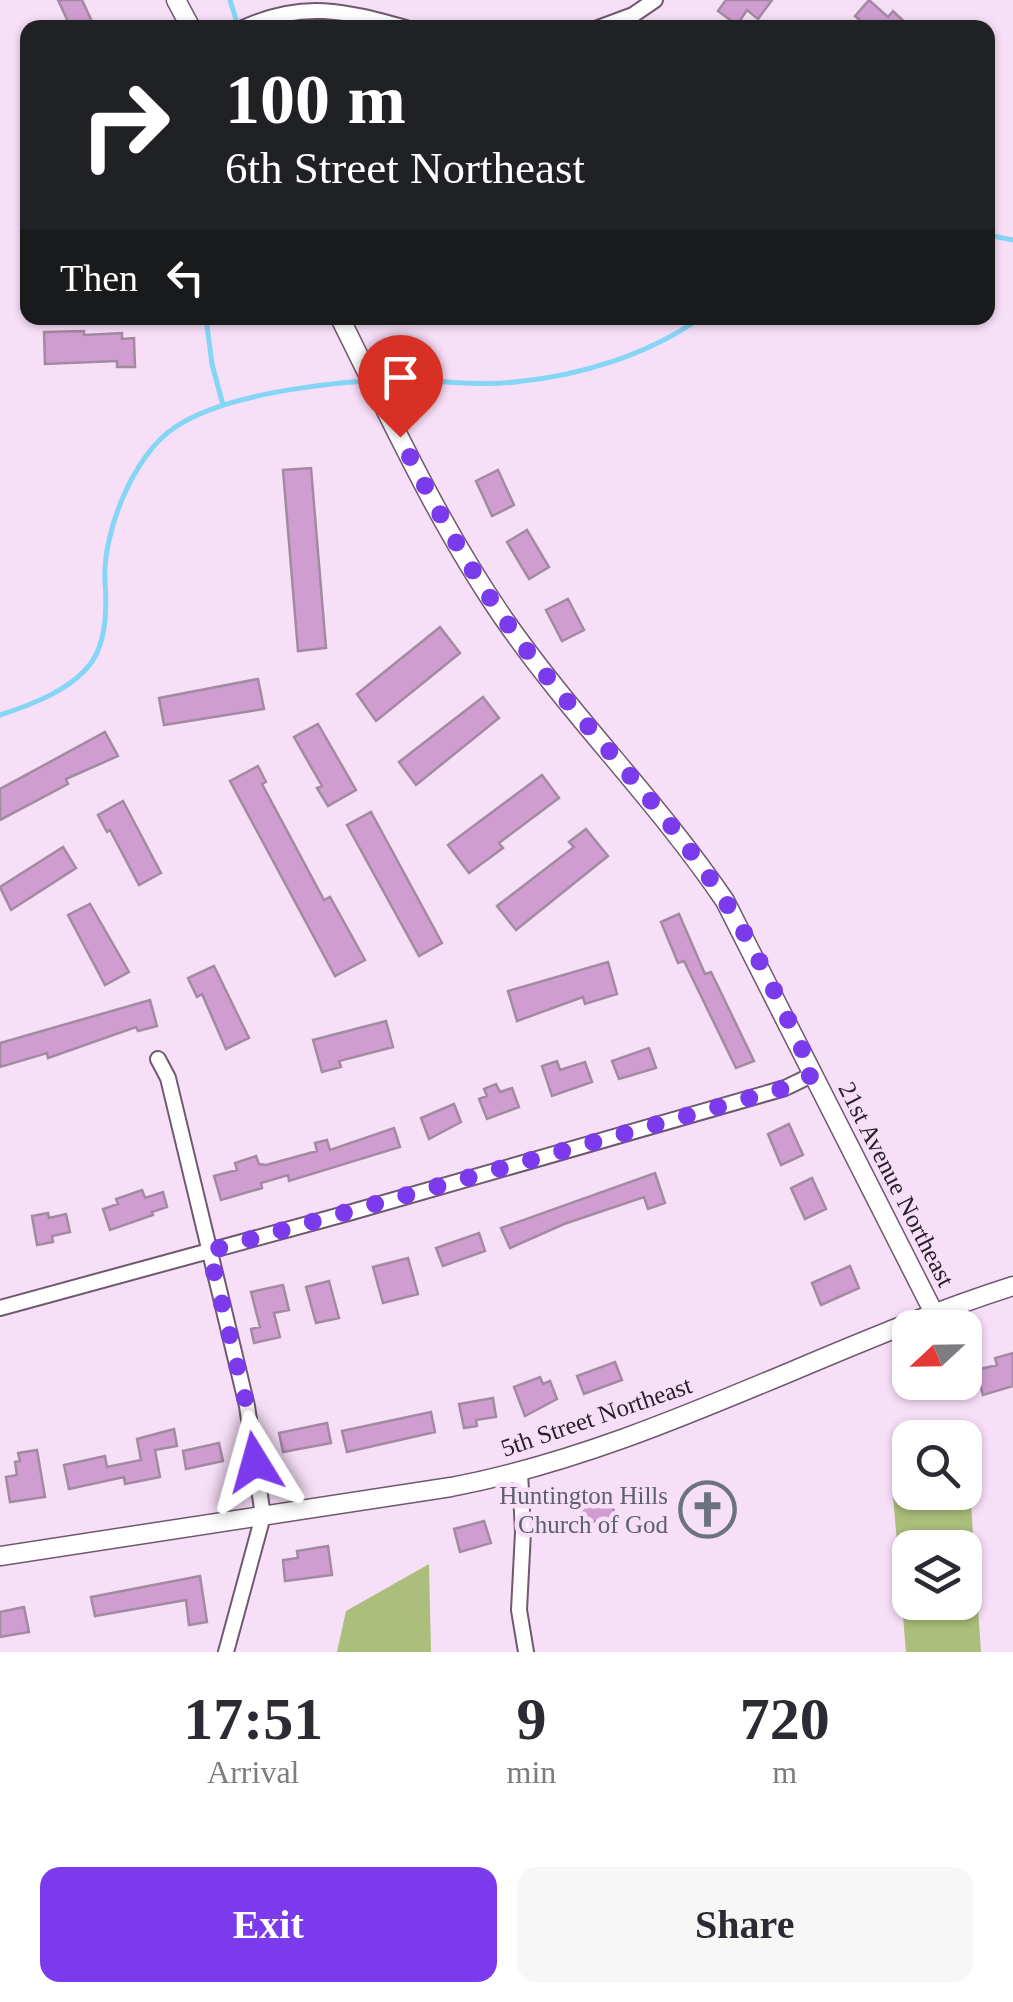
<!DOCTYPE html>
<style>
body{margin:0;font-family:"Times New Roman",serif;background:#f7f7f7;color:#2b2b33;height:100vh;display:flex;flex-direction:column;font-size:38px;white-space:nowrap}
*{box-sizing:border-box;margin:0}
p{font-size:32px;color:#7c7c81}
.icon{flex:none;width:55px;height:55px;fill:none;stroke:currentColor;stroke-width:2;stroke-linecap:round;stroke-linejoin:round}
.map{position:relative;height:1652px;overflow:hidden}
.panel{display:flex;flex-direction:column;background:#fff;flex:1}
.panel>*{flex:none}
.top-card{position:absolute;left:20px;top:20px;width:975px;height:305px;border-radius:20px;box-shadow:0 2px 8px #0004;background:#202124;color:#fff;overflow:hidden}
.needle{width:65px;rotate:248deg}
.buttons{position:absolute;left:892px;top:1310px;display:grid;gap:20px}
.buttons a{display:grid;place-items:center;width:90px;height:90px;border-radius:20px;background:#fff;box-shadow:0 2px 8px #0004;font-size:50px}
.pin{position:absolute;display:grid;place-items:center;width:85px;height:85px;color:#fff;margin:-102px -42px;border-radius:50% 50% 50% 0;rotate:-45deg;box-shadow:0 0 10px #0007}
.pin .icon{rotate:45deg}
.me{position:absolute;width:110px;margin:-55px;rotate:352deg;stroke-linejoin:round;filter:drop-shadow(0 0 8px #0008)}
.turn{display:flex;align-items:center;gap:35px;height:210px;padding:0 40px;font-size:45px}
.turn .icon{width:130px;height:130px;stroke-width:2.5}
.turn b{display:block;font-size:70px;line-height:85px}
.then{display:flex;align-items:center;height:95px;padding:0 40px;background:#0003;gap:20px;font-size:38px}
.eta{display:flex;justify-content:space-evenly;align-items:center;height:170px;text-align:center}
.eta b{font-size:60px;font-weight:700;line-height:70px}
.action{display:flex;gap:20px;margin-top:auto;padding:20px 40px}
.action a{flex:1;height:115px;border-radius:20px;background:#7c3aed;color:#fff;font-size:40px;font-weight:700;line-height:115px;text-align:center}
.action a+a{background:#f7f7f7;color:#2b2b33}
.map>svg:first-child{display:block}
.forest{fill:#abbe7b;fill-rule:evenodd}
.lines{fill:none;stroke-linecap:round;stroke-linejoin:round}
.stream{stroke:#85d6f5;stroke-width:5}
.building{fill:#d09dd0;stroke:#a28aa1;stroke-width:2.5}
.minor-casing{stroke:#6f596e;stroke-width:18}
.tertiary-casing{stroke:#6f596e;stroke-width:21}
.minor{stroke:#fff;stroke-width:14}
.tertiary{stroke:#fff;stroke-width:18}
.route{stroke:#7c3aed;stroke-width:18;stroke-dasharray:0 32.4}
.labels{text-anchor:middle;stroke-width:9;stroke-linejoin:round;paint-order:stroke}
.street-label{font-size:25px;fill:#292029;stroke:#f8dff8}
.worship-label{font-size:25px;fill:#5b616d;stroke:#f8dff8;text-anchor:end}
</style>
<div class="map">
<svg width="1013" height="1652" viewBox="0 0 1013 1652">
<rect width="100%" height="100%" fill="#f8dff8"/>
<path class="forest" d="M 965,1474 L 969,1474 L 981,1652 L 906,1652 L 892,1484 L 910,1482 L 910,1492 L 965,1492 ZM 910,1548 L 965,1548 L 965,1602 L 910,1602 Z
M 429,1564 L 431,1652 L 337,1652 L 346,1611 Z"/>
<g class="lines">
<path class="stream" d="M 230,0 L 238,26
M 988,235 L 1013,240
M 206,318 L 212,364 L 223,405
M 0,715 C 31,705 71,690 91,663 C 107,641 107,608 105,582 C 102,534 133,455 174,428 C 225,392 347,379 409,380 C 445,381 480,386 515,382 C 579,376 648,355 700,318"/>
</g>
<path class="building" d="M 58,0 L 82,0 L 95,28 L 71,28 Z
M 726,0 L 772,0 L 758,19 L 747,10 L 737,25 L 718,11 Z
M 869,0 L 888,17 L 893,11 L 911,28 L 869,28 L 855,16 Z
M 84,331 L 84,335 L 122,333 L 122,339 L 134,338 L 135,367 L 117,367 L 117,361 L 45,364 L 44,332 Z
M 311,468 L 326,648 L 298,651 L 283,470 Z
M 498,470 L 514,505 L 492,516 L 476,481 Z
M 527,530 L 549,567 L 529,579 L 507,542 Z
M 568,599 L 584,630 L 562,641 L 546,610 Z
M 440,627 L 460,653 L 376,721 L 357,694 Z
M 258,679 L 264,709 L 164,725 L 159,698 Z
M 483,697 L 499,718 L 416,785 L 399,762 Z
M 318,724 L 356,790 L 328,806 L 317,788 L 322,786 L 294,737 Z
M 105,732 L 118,756 L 66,779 L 68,784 L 0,820 L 0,789 Z
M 258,766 L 266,782 L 262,784 L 324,900 L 330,897 L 365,960 L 335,976 L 230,781 Z
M 542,775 L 559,798 L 499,843 L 503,848 L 469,873 L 448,845 Z
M 123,801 L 161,873 L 139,885 L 110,830 L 107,832 L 98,815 Z
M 371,812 L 442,943 L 419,956 L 347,825 Z
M 586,829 L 608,856 L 516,930 L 497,906 L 574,847 L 569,842 Z
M 63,847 L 76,868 L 11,910 L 0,887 Z
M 90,904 L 129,972 L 105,985 L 68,915 Z
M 679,914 L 705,974 L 711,972 L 754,1061 L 736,1068 L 684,961 L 678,963 L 661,922 Z
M 608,962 L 617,994 L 585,1004 L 583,997 L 517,1021 L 508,991 Z
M 214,966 L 249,1038 L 226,1049 L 202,994 L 197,997 L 188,978 Z
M 150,1000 L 157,1026 L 138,1031 L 136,1027 L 48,1058 L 47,1053 L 0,1067 L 0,1043 Z
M 386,1021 L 393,1047 L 339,1061 L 341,1067 L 322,1072 L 313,1040 Z
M 649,1048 L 656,1068 L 619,1079 L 612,1061 Z
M 557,1061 L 560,1070 L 585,1062 L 592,1082 L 552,1096 L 542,1066 Z
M 496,1084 L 500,1092 L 512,1088 L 519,1107 L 487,1119 L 479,1099 L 487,1096 L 484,1089 Z
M 454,1104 L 461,1122 L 429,1139 L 421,1118 Z
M 789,1124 L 803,1155 L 781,1165 L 768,1134 Z
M 394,1128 L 400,1147 L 289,1181 L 288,1175 L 261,1183 L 262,1188 L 221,1200 L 214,1176 L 237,1170 L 235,1163 L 256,1156 L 259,1164 L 266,1165 L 317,1151 L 315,1143 L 327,1140 L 330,1150 Z
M 655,1173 L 665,1203 L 648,1209 L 644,1197 L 564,1224 L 510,1248 L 501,1228 Z
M 812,1178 L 826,1209 L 805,1219 L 791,1188 Z
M 142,1190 L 145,1198 L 163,1192 L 167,1207 L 152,1212 L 153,1215 L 110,1230 L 103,1209 L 118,1204 L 116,1199 Z
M 48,1213 L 49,1218 L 66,1214 L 70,1232 L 52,1236 L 53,1242 L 37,1245 L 32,1216 Z
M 479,1233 L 485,1251 L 443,1266 L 436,1248 Z
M 408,1258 L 418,1294 L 383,1303 L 373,1267 Z
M 850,1266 L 859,1288 L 821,1305 L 812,1283 Z
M 329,1281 L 339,1318 L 316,1323 L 306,1287 Z
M 283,1285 L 289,1310 L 274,1313 L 280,1337 L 254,1343 L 251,1329 L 260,1327 L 251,1292 Z
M 1013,1353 L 1013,1386 L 983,1395 L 976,1370 L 997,1365 L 995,1358 Z
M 615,1362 L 622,1380 L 584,1394 L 577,1376 Z
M 540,1377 L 543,1384 L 550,1381 L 557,1399 L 525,1416 L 514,1387 Z
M 493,1398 L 496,1417 L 476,1420 L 477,1426 L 464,1428 L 459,1404 Z
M 431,1412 L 435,1432 L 347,1452 L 342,1431 Z
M 327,1423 L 331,1443 L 283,1452 L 279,1433 Z
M 174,1429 L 177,1446 L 155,1450 L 160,1477 L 125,1484 L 124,1477 L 69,1489 L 64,1465 L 105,1456 L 107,1467 L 141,1460 L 137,1439 Z
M 219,1443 L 223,1461 L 186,1469 L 183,1451 Z
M 37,1450 L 45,1497 L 10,1502 L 6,1477 L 17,1475 L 15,1462 L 20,1461 L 18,1453 Z
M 609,1492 L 615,1516 L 580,1526 L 575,1506 L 583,1504 L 582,1499 Z
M 484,1521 L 491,1543 L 460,1552 L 454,1529 Z
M 328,1546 L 332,1575 L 285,1581 L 283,1560 L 298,1558 L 297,1551 Z
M 200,1576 L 207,1622 L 189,1625 L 186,1600 L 95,1616 L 91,1597 Z
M 24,1607 L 29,1632 L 0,1637 L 0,1612 Z"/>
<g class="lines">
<defs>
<path id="minor" d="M 243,28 C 304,0 344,11 406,28
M 598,28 L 633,15 L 655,0
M 158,1059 L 168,1078 L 247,1406 L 263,1516 L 226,1652
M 0,1308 L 352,1212 L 785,1088 L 814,1074
M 520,1472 L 523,1532 L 519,1610 L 526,1652"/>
<path id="tertiary" d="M 176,0 L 191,28
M 340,318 C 391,420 439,525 504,619 C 572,717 658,802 725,901 L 934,1313
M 0,1556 L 451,1487 C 647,1450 824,1346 1013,1286"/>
</defs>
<use href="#minor" class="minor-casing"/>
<use href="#tertiary" class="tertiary-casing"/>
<use href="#minor" class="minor"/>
<use href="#tertiary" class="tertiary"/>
</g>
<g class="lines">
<path class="route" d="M 255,1462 L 247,1406 L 209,1251 L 785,1088 L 814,1074 C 785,1015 759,953 723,898 C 670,815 599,743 538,665 C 483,595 440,517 400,437"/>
</g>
<defs>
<symbol id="church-ring" viewBox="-11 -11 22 22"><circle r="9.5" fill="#f8dff8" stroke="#6b7280" stroke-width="1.5"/><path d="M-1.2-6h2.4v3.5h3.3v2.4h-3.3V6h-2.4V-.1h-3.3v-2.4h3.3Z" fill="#6b7280"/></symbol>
</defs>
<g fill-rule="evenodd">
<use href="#church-ring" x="676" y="1478" width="63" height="63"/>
</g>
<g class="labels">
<g class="street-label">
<text transform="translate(897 1184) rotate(63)" y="9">21st Avenue Northeast</text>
<text transform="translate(596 1416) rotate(-19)" y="9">5th Street Northeast</text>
</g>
<g class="worship-label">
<text x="668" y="1504">Huntington Hills<tspan x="668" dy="29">Church of God</tspan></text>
</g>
</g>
</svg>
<div class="buttons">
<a><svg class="needle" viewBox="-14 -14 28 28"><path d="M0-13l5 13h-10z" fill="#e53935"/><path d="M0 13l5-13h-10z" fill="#7c7c81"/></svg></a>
<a><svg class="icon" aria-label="search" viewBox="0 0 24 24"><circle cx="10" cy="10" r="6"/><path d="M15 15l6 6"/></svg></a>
<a><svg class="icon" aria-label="layers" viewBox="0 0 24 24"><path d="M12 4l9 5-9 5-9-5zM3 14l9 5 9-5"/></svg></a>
</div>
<div class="pin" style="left:400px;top:437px;background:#d93025"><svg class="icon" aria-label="arrive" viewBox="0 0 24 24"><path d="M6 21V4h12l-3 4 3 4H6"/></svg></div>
<svg class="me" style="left:255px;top:1462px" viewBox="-20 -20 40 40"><path d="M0-17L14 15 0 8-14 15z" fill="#7c3aed" stroke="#fff" stroke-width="4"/></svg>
<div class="top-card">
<div class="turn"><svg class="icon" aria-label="right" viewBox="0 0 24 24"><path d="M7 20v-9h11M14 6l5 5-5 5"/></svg><div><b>100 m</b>6th Street Northeast</div></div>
<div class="then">Then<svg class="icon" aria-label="left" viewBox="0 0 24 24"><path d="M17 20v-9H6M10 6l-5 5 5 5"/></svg></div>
</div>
</div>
<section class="panel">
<div class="eta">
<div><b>17:51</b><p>Arrival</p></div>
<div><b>9</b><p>min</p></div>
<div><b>720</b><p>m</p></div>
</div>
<div class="action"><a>Exit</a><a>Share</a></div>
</section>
